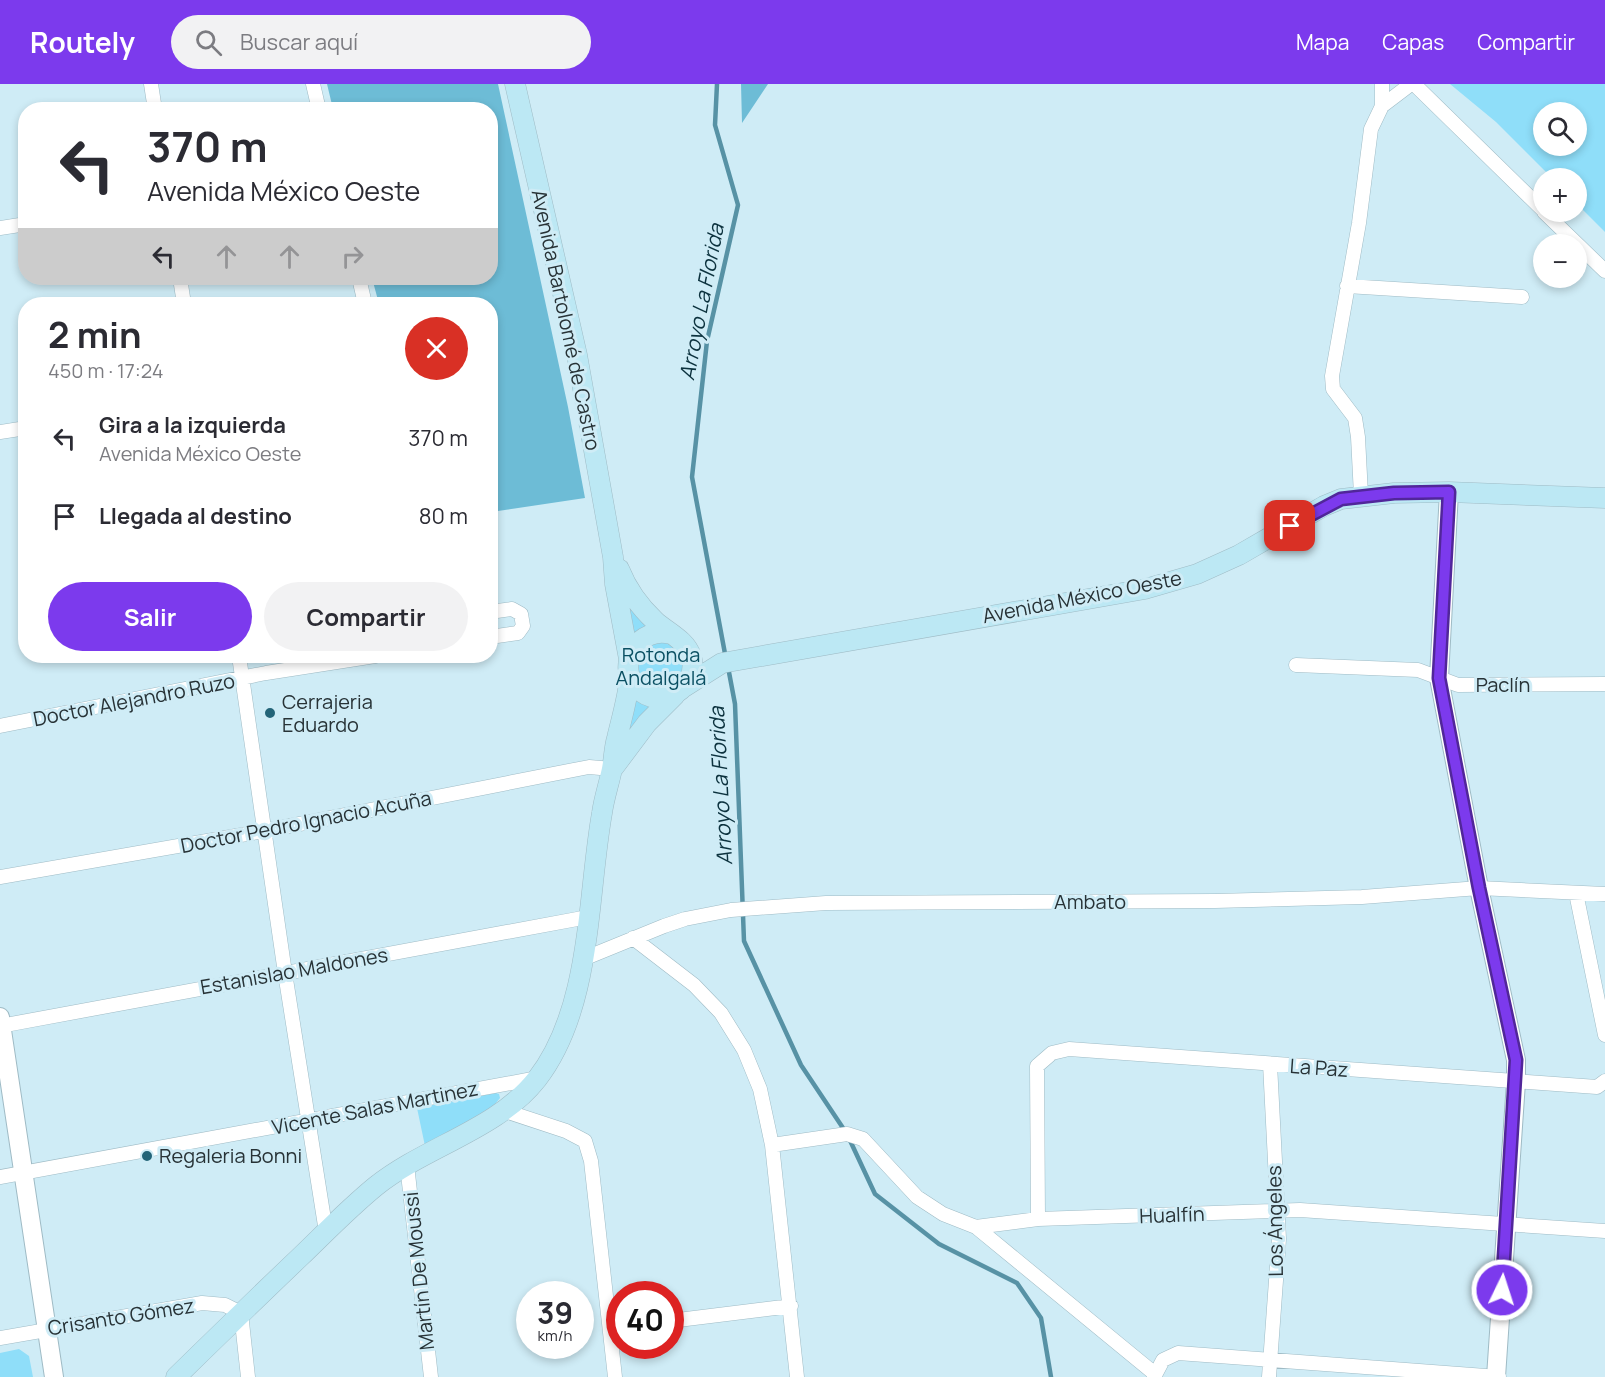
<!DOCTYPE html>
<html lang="es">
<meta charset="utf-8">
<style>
body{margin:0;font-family:Manrope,sans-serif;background:#f2f2f3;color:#2b2b33;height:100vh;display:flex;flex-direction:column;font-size:22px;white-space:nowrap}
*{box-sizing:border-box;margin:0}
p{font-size:20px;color:#7c7c81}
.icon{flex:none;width:33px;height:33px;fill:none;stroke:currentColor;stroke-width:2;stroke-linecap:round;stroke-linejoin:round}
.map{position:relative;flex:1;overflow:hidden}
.drawer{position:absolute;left:18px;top:213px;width:480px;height:366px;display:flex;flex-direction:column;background:#fff;border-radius:24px;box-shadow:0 3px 9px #0003}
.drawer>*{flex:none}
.guide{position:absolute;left:18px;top:18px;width:480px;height:183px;border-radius:24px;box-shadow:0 3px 9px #0003;background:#fff;color:#2b2b33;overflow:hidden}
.fabs{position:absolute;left:1533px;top:18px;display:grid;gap:12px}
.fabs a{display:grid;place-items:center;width:54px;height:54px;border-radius:50%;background:#fff;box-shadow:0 3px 9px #0003;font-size:30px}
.speed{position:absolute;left:516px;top:1197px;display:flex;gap:12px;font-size:30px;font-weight:700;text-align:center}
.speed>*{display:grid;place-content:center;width:78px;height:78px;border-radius:50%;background:#fff;box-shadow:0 3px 9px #0003;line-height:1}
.speed small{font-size:15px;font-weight:400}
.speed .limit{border:9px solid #d22;background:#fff;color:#111}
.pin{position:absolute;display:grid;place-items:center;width:51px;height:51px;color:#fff;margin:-26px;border-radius:12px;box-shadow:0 3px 9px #0006}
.me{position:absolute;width:66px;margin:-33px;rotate:4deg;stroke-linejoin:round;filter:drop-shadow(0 0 4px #0008)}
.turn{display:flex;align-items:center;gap:21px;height:126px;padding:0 30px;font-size:27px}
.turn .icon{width:78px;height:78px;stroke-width:2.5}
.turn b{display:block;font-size:42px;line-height:51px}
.lanes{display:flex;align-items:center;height:57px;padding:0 30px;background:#0003;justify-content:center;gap:30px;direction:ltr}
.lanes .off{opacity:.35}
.round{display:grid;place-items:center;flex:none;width:63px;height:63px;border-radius:32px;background:#f2f2f3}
.headline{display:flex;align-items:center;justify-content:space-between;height:102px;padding:0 30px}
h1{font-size:36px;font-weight:700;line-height:45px}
.button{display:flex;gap:12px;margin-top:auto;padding:12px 30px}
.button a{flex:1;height:69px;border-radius:36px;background:#7c3aed;color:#fff;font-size:24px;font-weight:700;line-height:69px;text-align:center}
.button a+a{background:#f2f2f3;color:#2b2b33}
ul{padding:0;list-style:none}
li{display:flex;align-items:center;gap:18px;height:78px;padding:0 30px}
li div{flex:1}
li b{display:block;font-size:22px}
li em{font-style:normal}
header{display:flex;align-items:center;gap:36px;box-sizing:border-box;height:84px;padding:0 30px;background:#7c3aed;color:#fff}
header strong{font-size:28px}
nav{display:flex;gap:33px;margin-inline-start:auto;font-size:21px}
.search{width:420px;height:54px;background:#f2f2f3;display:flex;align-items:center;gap:15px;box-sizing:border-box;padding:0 21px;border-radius:33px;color:#7c7c81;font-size:22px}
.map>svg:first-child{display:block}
.green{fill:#8fdef9;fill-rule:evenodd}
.forest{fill:#6dbcd6}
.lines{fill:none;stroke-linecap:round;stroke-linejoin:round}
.stream{stroke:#5792a5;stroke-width:4.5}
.minor-casing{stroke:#9fbbc5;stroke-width:15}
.tertiary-casing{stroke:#9fbbc5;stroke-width:20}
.secondary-casing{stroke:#9fbbc5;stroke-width:21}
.minor{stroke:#fff;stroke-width:14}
.tertiary{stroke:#fff;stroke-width:18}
.secondary{stroke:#bce8f4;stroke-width:20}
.route-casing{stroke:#51269a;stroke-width:15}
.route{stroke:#7c3aed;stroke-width:10}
.poi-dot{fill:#236478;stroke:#cfecf6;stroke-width:2}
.labels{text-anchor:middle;stroke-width:6;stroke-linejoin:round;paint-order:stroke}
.street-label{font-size:20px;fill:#273236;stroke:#cfecf6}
.park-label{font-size:20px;fill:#0b5063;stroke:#cfecf6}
.poi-label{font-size:20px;fill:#273236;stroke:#cfecf6;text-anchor:start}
.water-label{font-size:21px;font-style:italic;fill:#0c323e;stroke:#cfecf6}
</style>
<header>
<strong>Routely</strong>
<div class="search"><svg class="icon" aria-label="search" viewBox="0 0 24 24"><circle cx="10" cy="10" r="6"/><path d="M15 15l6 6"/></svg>Buscar aquí</div>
<nav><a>Mapa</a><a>Capas</a><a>Compartir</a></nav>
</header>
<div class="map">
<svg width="1605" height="1293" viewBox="0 0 1605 1293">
<rect width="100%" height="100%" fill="#cfecf6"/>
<path class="green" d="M 1450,0 L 1605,0 L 1605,148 L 1577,120 L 1576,94 L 1552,94 L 1496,38 ZM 1544,28 L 1576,28 L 1576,62 L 1544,62 Z
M 626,516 L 649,542 L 633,550 Z
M 655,558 L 670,559 L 682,569 L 684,592 L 665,606 L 649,604 L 638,591 L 637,575 L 641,568 Z
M 633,613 L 651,623 L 623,659 Z
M 496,1009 L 499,1010 L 500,1014 L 491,1025 L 425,1062 L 417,1024 Z
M 19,1265 L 29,1272 L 33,1293 L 0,1293 L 0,1269 Z"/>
<path class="forest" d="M 327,0 L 498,0 L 568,323 L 585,414 L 491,428 L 490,220 L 379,220 L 372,194 L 490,194 L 490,26 L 333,25 Z
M 741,0 L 768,0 L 742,39 Z"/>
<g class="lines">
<path class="stream" d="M 717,0 L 715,41 L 738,121 L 707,257 L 692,393 L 726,575
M 728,583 L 735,620 L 744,857 L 801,981 L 847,1050 L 875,1110 L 939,1160 L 1017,1199 L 1041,1234 L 1051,1293"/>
<defs>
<path id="minor" d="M 151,0 L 155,26
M 313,0 L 319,26
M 1382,0 L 1382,22
M 1414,0 L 1544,127
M 1544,128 L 1605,187
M 0,144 L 26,140
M 180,194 L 184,220
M 359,194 L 365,220
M 1347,202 L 1522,213
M 0,348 L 26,344
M 1361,411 L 1358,353 L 1355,334 L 1333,305 L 1332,292 L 1359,139 L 1371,45 L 1382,22 L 1411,0
M 490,528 L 512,525 L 521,530 L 523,542 L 518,549 L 490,553
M 239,572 L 285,889 L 326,1148
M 1296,581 L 1418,586 L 1458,601 L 1605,600
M 0,642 L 266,589 L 375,572
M 0,793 L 264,747 L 589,683 L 612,685
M 1576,809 L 1605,951
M 633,854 L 694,901 L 721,929 L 744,966 L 760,1005 L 772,1061 L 797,1293
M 583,875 L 664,842 L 685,835 L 731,826 L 826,819 L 1215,817 L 1362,813 L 1479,804 L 1605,810
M 0,942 L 588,833
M 505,1027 L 566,1047 L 585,1057 L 591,1077 L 615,1293
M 772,1061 L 847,1050 L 863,1055 L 917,1113 L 943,1130 L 976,1143 L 1038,1135 L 1300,1126 L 1605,1147
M 407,1081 L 431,1293
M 0,1093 L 538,994
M 1038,1135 L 1037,982 L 1052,969 L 1069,965 L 1597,1003 L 1605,997
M 976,1143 L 1155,1290
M 670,1237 L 791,1222
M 0,1254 L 202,1219 L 225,1221 L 241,1229 L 248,1293
M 1154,1293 L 1163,1276 L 1178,1269 L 1499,1293
M 1269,1293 L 1279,1155 L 1270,980"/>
<path id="tertiary" d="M 1449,408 L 1439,594 L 1479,804 L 1516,976 L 1516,998 L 1496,1293
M 0,933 L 54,1293"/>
<path id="secondary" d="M 515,0 L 577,271 L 613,473 L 615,500 L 629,575
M 619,485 C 627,505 640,523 655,537 C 667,548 686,556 691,572 C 701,603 660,629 637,604 C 614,580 640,541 671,550
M 684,603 L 722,579 L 1145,505 L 1197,490 L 1239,471 L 1324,422 L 1341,415 L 1394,409 L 1449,408 L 1605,414
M 614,683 L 647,639 L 675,611
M 176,1293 C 217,1253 258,1213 300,1173 C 325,1149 349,1124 376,1102 C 426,1062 497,1046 537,995 C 592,924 587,814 602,729 C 604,714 609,700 612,685 C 614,675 614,664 617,654 C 622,633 628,613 630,592"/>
</defs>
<use href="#minor" class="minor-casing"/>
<use href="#tertiary" class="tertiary-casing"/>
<use href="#secondary" class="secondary-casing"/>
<use href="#minor" class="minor"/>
<use href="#tertiary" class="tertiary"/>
<use href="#secondary" class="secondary"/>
</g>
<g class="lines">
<defs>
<path id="route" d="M 1290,442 L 1341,415 L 1394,409 L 1449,408 L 1439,594 L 1479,804 L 1516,976 L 1502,1206"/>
</defs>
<use href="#route" class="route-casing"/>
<use href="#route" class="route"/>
</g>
<g class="poi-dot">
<circle cx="270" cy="629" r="6"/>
<circle cx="147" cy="1072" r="6"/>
</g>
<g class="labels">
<g class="street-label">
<text transform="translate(566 236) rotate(78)" y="7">Avenida Bartolomé de Castro</text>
<text transform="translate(1082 513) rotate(-11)" y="7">Avenida México Oeste</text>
<text x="1503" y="608">Paclín</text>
<text transform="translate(134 616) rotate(-11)" y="7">Doctor Alejandro Ruzo</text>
<text transform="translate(306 738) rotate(-11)" y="7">Doctor Pedro Ignacio Acuña</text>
<text x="1090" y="825">Ambato</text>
<text transform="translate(294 887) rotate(-10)" y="7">Estanislao Maldones</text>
<text transform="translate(1319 984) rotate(4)" y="7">La Paz</text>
<text transform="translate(375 1024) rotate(-11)" y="7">Vicente Salas Martinez</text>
<text transform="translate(1172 1131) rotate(-2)" y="7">Hualfín</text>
<text transform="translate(1275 1137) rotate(-91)" y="7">Los Ángeles</text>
<text transform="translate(419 1187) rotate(-96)" y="7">Martín De Moussi</text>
<text transform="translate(121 1233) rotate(-9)" y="7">Crisanto Gómez</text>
</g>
<g class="park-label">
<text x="661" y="578">Rotonda<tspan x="661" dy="23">Andalgalá</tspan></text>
</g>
<g class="poi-label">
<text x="282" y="625">Cerrajeria<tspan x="282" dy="23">Eduardo</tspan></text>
<text x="159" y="1079">Regaleria Bonni</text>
</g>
<g class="water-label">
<text transform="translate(702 218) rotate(-79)" y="7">Arroyo La Florida</text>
<text transform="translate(721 702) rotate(-93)" y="7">Arroyo La Florida</text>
</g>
</g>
</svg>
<div class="fabs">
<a><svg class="icon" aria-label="search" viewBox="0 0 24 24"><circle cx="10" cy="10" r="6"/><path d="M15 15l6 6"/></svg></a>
<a>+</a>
<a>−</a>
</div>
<div class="speed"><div>39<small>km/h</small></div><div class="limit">40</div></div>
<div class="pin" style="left:1290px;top:442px;background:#d93025"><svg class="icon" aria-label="arrive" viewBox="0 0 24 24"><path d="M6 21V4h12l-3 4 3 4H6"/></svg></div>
<svg class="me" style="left:1502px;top:1206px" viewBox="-20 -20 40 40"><circle r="17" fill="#7c3aed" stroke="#fff" stroke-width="3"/><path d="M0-11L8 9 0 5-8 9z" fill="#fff"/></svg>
<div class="guide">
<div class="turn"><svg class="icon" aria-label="left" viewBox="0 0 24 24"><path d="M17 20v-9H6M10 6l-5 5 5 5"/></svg><div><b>370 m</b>Avenida México Oeste</div></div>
<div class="lanes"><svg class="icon" aria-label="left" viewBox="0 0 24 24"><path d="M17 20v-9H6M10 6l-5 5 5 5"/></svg><svg class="icon off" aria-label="ahead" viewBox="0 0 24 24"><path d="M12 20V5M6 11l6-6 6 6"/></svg><svg class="icon off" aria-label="ahead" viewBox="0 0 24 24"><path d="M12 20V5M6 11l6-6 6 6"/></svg><svg class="icon off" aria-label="right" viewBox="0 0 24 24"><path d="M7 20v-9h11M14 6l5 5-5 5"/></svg></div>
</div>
<section class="drawer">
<div class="headline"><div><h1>2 min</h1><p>450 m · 17:24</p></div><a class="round" style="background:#d93025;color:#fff"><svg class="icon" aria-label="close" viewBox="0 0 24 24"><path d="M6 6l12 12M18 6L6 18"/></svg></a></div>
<ul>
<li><svg class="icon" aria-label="left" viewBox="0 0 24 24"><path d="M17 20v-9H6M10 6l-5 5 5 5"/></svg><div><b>Gira a la izquierda</b><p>Avenida México Oeste</p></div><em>370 m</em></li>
<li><svg class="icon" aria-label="arrive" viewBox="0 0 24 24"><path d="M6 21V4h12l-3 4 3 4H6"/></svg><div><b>Llegada al destino</b></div><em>80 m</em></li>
</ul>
<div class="button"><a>Salir</a><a>Compartir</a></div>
</section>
</div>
